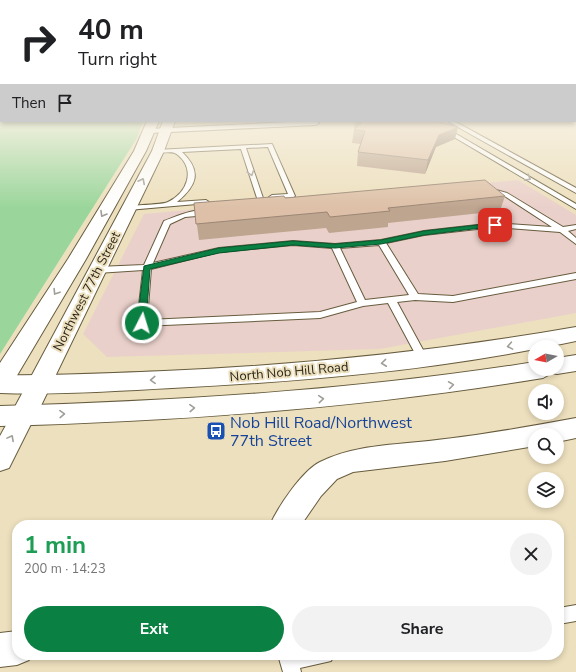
<!DOCTYPE html>
<meta charset="utf-8">
<style>
body{margin:0;font-family:"Nunito Sans",sans-serif;background:#f2f2f2;color:#202124;height:100vh;display:flex;flex-direction:column;font-size:15px;white-space:nowrap}
*{box-sizing:border-box;margin:0}
p{font-size:13px;color:#757577}
.icon{flex:none;width:22px;height:22px;fill:none;stroke:currentColor;stroke-width:2;stroke-linecap:round;stroke-linejoin:round}
.map{position:relative;flex:1;overflow:hidden}
.panel{position:absolute;left:12px;top:520px;width:552px;height:140px;display:flex;flex-direction:column;background:#fff;border-radius:16px;box-shadow:0 2px 6px #0003}
.panel>*{flex:none}
.hud{position:absolute;left:0px;top:0px;width:576px;height:122px;box-shadow:0 2px 6px #0003;background:#fff;color:#202124;overflow:hidden}
.needle{width:26px;rotate:261deg}
.controls{position:absolute;left:528px;top:340px;display:grid;gap:8px}
.controls a{display:grid;place-items:center;width:36px;height:36px;border-radius:50%;background:#fff;box-shadow:0 2px 6px #0003;font-size:20px}
.pin{position:absolute;display:grid;place-items:center;width:34px;height:34px;color:#fff;margin:-17px;border-radius:8px;box-shadow:0 2px 6px #0006}
.me{position:absolute;width:44px;margin:-22px;rotate:5deg;stroke-linejoin:round;filter:drop-shadow(0 0 3px #0008)}
.turn{display:flex;align-items:center;gap:14px;height:84px;padding:0 12px;font-size:18px}
.turn .icon{width:52px;height:52px;stroke-width:2.5}
.turn b{display:block;font-size:28px;line-height:34px}
.then{display:flex;align-items:center;height:38px;padding:0 12px;background:#0003;gap:8px;font-size:15px}
.round{display:grid;place-items:center;flex:none;width:42px;height:42px;border-radius:21px;background:#f2f2f2}
.overview{display:flex;align-items:center;justify-content:space-between;height:68px;padding:0 12px}
h1{font-size:24px;font-weight:700;line-height:30px;color:#1e9e55}
.button{display:flex;gap:8px;margin-top:auto;padding:8px 12px}
.button a{flex:1;height:46px;border-radius:24px;background:#0b8043;color:#fff;font-size:16px;font-weight:700;line-height:46px;text-align:center}
.button a+a{background:#f2f2f2;color:#202124}
.map>svg:first-child{display:block}
.commercial{fill:#ead0ca}
.green{fill:#9ad69b}
.lines{fill:none;stroke-linecap:round;stroke-linejoin:round}
.service-casing{stroke:#675c3e;stroke-width:2}
.minor-casing{stroke:#675c3e;stroke-width:2}
.tertiary-casing{stroke:#675c3e;stroke-width:2}
.secondary-casing{stroke:#675c3e;stroke-width:2}
.service{fill:#fff;fill-rule:evenodd}
.minor{fill:#fff;fill-rule:evenodd}
.tertiary{fill:#fff;fill-rule:evenodd}
.secondary{fill:#fff;fill-rule:evenodd}
.wall{fill:#bea590}
.shaded-wall{fill:#9b8675}
.building{fill:#ddc0a7;stroke:#9b8675}
.oneway{stroke:#a09e98}
.route{fill:#0b8043;stroke:#07532c}
.labels{text-anchor:middle;stroke-width:4;stroke-linejoin:round;paint-order:stroke}
.street-label{font-size:13px;fill:#2c271a;stroke:#ede0be}
.near-transit-label{font-size:16px;fill:#164399;stroke:#ede0be;text-anchor:start}
</style>
<div class="map">
<svg width="576" height="672" viewBox="0 0 576 672">
<rect width="100%" height="100%" fill="#ede0be"/>
<path class="commercial" d="M 518,180 L 576,215 L 576,313 L 380,349 L 107,357 L 83,334 L 144,214 Z"/>
<path class="green" d="M 0,114 L 1,121 L 143,121 L 137,138 L 0,354 Z"/>
<g class="lines">
<defs>
<path id="service" d="M 312,121 L 318,121 L 319,123 L 316,125 L 149,133 L 146,131 L 149,129 Z
M 447,121 L 454,121 L 576,188 L 576,193 Z
M 442,128 L 446,128 L 576,204 L 576,209 L 442,130 Z
M 272,144 L 295,196 L 294,197 L 272,199 L 269,197 L 272,195 L 288,194 L 268,147 L 246,148 L 263,198 L 262,199 L 257,198 L 241,149 L 182,152 C 203,172 196,186 177,202 L 206,200 L 209,202 L 208,203 L 128,210 L 124,208 L 128,206 C 136,205 162,205 168,202 C 187,193 196,170 178,155 C 172,149 162,155 155,151 L 156,150 Z
M 489,188 L 507,193 L 563,227 L 576,225 L 576,229 L 568,231 L 576,238 L 576,244 L 560,232 L 495,227 L 424,235 L 386,243 L 418,294 L 453,296 L 576,273 L 576,279 L 453,302 L 415,300 L 397,302 L 428,359 L 427,362 L 419,362 L 418,359 L 388,303 L 363,306 L 320,318 L 142,326 L 137,323 L 143,270 L 97,273 L 93,270 L 97,267 L 144,265 L 164,221 C 175,217 201,205 212,213 L 208,215 L 185,217 L 170,224 L 153,263 L 219,248 L 293,241 L 335,244 L 381,240 L 424,231 L 495,223 L 552,227 L 503,195 L 487,191 L 486,190 ZM 293,245 L 332,248 L 357,302 L 320,312 L 147,320 L 151,269 L 219,252 ZM 379,245 L 409,295 L 365,300 L 340,248 Z
M 576,605 L 576,621 L 559,624 L 559,608 Z
M 278,655 L 334,655 L 331,661 L 300,668 L 301,672 L 283,672 Z"/>
<path id="minor" d="M 23,407 L 31,409 L 35,416 L 9,468 L 0,471 L 0,436 L 15,409 Z
M 576,418 L 576,438 L 557,442 L 557,435 L 535,435 L 535,446 L 445,461 L 353,472 L 337,479 L 321,496 L 301,525 L 270,525 C 278,507 302,471 320,462 C 358,443 403,445 445,439 C 489,434 532,426 576,418 Z
M 17,631 L 17,655 L 31,655 L 29,660 L 17,665 L 0,667 L 0,633 Z"/>
<path id="tertiary" d="M 147,121 L 159,121 L 146,151 L 86,259 L 9,389 L 0,392 L 0,363 L 68,259 L 134,151 Z
M 163,121 L 175,121 L 164,151 L 36,416 L 32,423 L 23,426 L 14,423 L 10,416 L 152,151 Z"/>
<path id="secondary" d="M 576,327 L 576,341 L 547,347 L 535,347 L 535,349 C 416,372 293,382 172,388 C 115,391 57,395 0,393 L 0,375 C 55,376 109,373 164,371 C 302,365 439,351 576,327 Z
M 576,355 L 576,371 L 557,374 L 552,373 L 543,378 C 363,408 182,421 0,426 L 0,406 C 179,401 358,390 535,362 L 535,369 L 557,369 L 557,358 Z"/>
</defs>
<use href="#service" class="service-casing"/>
<use href="#minor" class="minor-casing"/>
<use href="#tertiary" class="tertiary-casing"/>
<use href="#secondary" class="secondary-casing"/>
<use href="#service" class="service"/>
<use href="#minor" class="minor"/>
<use href="#tertiary" class="tertiary"/>
<use href="#secondary" class="secondary"/>
</g>
<path class="wall" d="M 355,121 L 434,121 L 455,139 L 436,147 L 425,174 L 357,166 L 358,152 L 361,144 L 352,143 L 354,130 L 355,128 L 354,126 Z
M 505,196 L 500,211 L 388,223 L 388,227 L 329,233 L 326,228 L 199,240 L 194,203 L 285,198 Z"/>
<path class="shaded-wall" d="M 458,127 L 455,139 L 436,147 L 425,174 L 428,160 L 439,135 Z"/>
<path class="building" d="M 359,121 L 434,121 L 458,127 L 439,135 L 428,160 L 358,152 L 365,131 L 354,130 L 361,123 Z
M 485,180 L 505,196 L 388,208 L 390,211 L 330,217 L 327,212 L 196,224 L 194,203 L 284,196 L 285,198 Z"/>
<defs><path id="oneway-chevron" d="M-2-3.5L2.5 0L-2 3.5" fill="none" stroke-width="1.6" stroke-linecap="round" stroke-linejoin="round"/></defs>
<g class="oneway">
<use href="#oneway-chevron" transform="translate(251 173) rotate(72)"/>
<use href="#oneway-chevron" transform="translate(528 178) rotate(31)"/>
<use href="#oneway-chevron" transform="translate(142 181) rotate(-63)"/>
<use href="#oneway-chevron" transform="translate(103 214) rotate(120)"/>
<use href="#oneway-chevron" transform="translate(56 292) rotate(122)"/>
<use href="#oneway-chevron" transform="translate(510 346) rotate(170)"/>
<use href="#oneway-chevron" transform="translate(384 363) rotate(174)"/>
<use href="#oneway-chevron" transform="translate(153 380) rotate(177)"/>
<use href="#oneway-chevron" transform="translate(451 385) rotate(-8)"/>
<use href="#oneway-chevron" transform="translate(321 399) rotate(-5)"/>
<use href="#oneway-chevron" transform="translate(192 408) rotate(-3)"/>
<use href="#oneway-chevron" transform="translate(62 414) rotate(-2)"/>
<use href="#oneway-chevron" transform="translate(11 438) rotate(-62)"/>
</g>
<linearGradient id="sky" x2="0" y2="1"><stop stop-color="#5dbae2"/><stop offset="0.55" stop-color="#f7f1e2"/><stop offset="1" stop-color="#f7f1e2" stop-opacity="0"/></linearGradient>
<rect width="576" height="208" fill="url(#sky)"/>
<path class="route" d="M 495,223 L 498,225 L 497,226 L 424,235 L 381,244 L 335,248 L 293,245 L 219,253 L 150,269 L 146,323 L 142,326 L 137,323 L 144,266 L 219,248 L 293,241 L 335,244 L 381,240 L 424,231 Z"/>
<defs>
<symbol id="bus-square" viewBox="-11 -11 22 22"><rect x="-9" y="-9" width="18" height="18" rx="4" fill="#1a4fb4" stroke="#ede0be"/><path d="M-5-6H5V4H4V6H2V4H-2V6H-4V4H-5ZM-3.5-4V0h7V-4ZM-3.5 1.2v1.5H-2V1.2ZM2 1.2v1.5H3.5V1.2Z" fill="#fff"/></symbol>
</defs>
<g fill-rule="evenodd">
<use href="#bus-square" x="205" y="420" width="22" height="22"/>
</g>
<g class="labels">
<g class="street-label">
<text transform="translate(86 291) rotate(-63)" y="5">Northwest 77th Street</text>
<text transform="translate(289 371) rotate(-5)" y="5">North Nob Hill Road</text>
</g>
<g class="near-transit-label">
<text x="230" y="428">Nob Hill Road/Northwest<tspan x="230" dy="18">77th Street</tspan></text>
</g>
</g>
</svg>
<div class="controls">
<a><svg class="needle" viewBox="-14 -14 28 28"><path d="M0-13l5 13h-10z" fill="#e53935"/><path d="M0 13l5-13h-10z" fill="#757577"/></svg></a>
<a><svg class="icon" aria-label="sound" viewBox="0 0 24 24"><path d="M4 9h4l5-4v14l-5-4H4zM17 9q2 3 0 6"/></svg></a>
<a><svg class="icon" aria-label="search" viewBox="0 0 24 24"><circle cx="10" cy="10" r="6"/><path d="M15 15l6 6"/></svg></a>
<a><svg class="icon" aria-label="layers" viewBox="0 0 24 24"><path d="M12 4l9 5-9 5-9-5zM3 14l9 5 9-5"/></svg></a>
</div>
<div class="pin" style="left:495px;top:225px;background:#d93025"><svg class="icon" aria-label="arrive" viewBox="0 0 24 24"><path d="M6 21V4h12l-3 4 3 4H6"/></svg></div>
<svg class="me" style="left:142px;top:323px" viewBox="-20 -20 40 40"><circle r="17" fill="#0b8043" stroke="#fff" stroke-width="3"/><path d="M0-11L8 9 0 5-8 9z" fill="#fff"/></svg>
<div class="hud">
<div class="turn"><svg class="icon" aria-label="right" viewBox="0 0 24 24"><path d="M7 20v-9h11M14 6l5 5-5 5"/></svg><div><b>40 m</b>Turn right</div></div>
<div class="then">Then<svg class="icon" aria-label="arrive" viewBox="0 0 24 24"><path d="M6 21V4h12l-3 4 3 4H6"/></svg></div>
</div>
<section class="panel">
<div class="overview"><div><h1>1 min</h1><p>200 m · 14:23</p></div><a class="round"><svg class="icon" aria-label="close" viewBox="0 0 24 24"><path d="M6 6l12 12M18 6L6 18"/></svg></a></div>
<div class="button"><a>Exit</a><a>Share</a></div>
</section>
</div>
